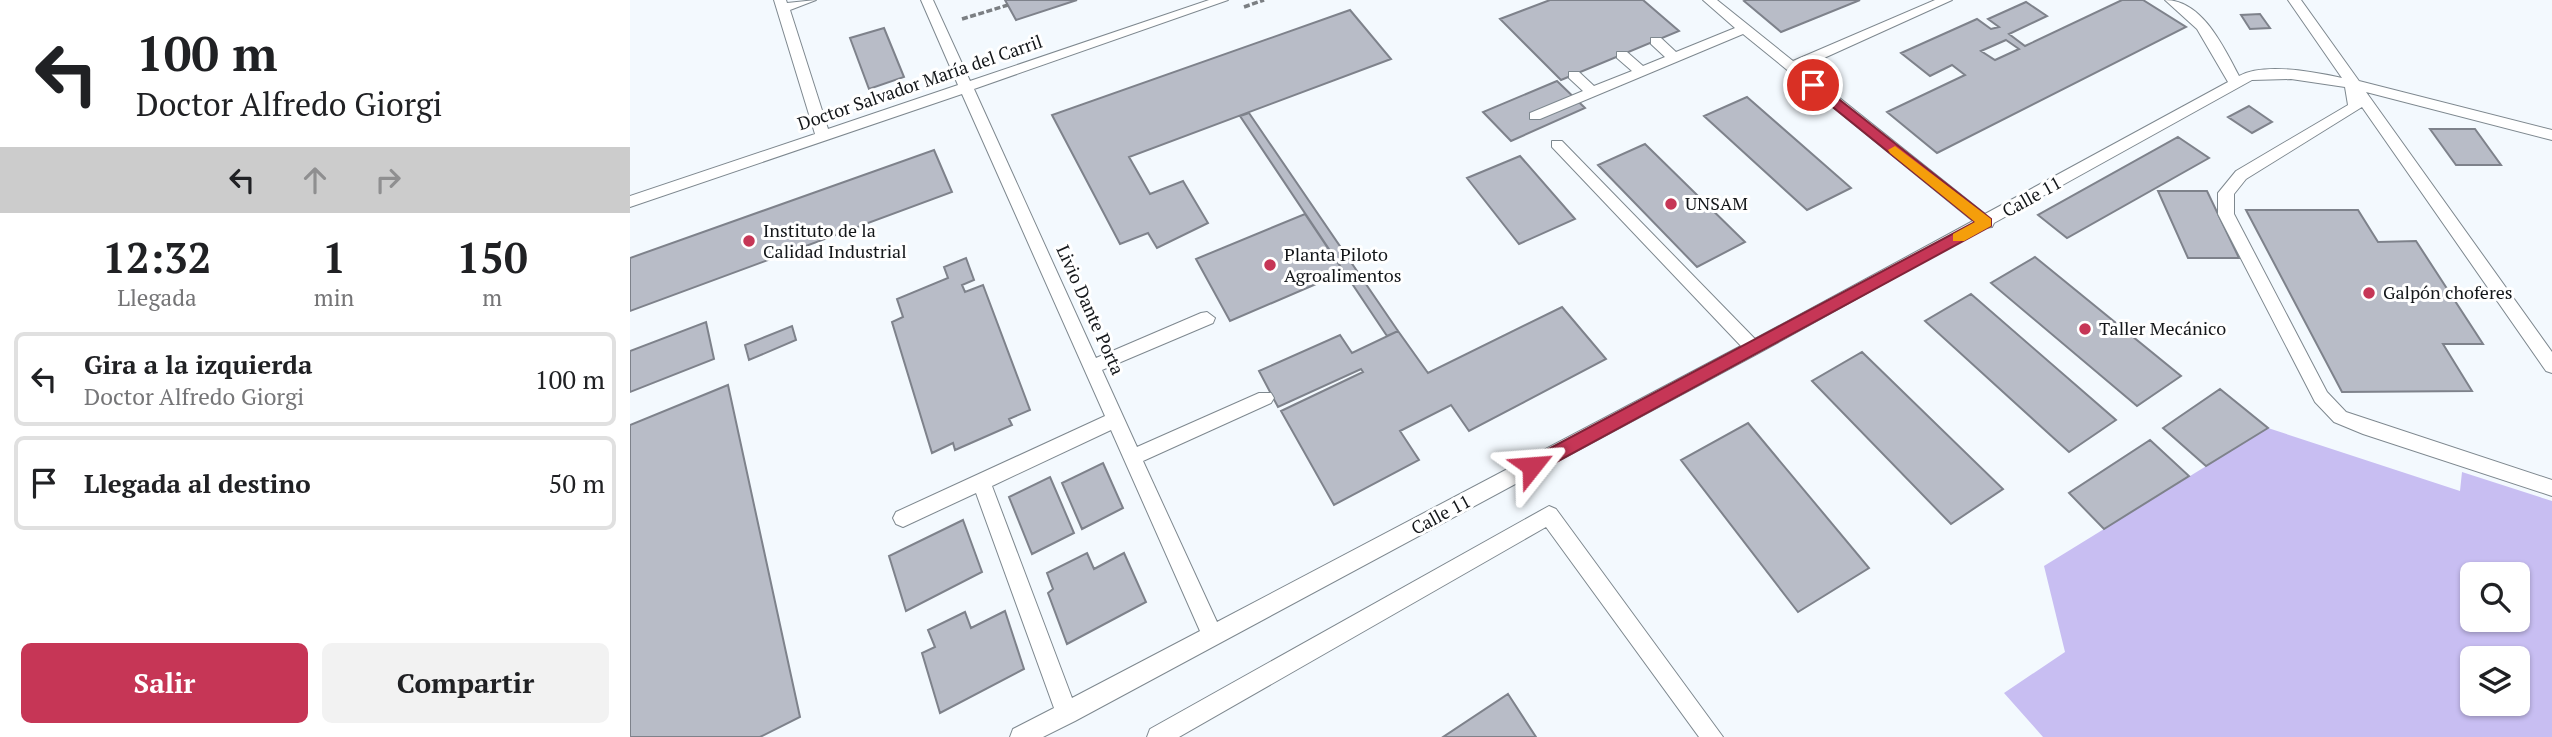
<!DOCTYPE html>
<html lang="es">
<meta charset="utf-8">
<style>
body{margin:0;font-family:"PT Serif",serif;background:#f2f2f2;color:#202124;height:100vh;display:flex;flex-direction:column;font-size:26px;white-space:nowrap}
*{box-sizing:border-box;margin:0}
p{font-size:23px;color:#757577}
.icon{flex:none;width:38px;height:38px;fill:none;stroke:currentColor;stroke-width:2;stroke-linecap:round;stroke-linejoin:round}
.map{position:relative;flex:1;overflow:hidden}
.side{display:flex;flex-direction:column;background:#fff;width:630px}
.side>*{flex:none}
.top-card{background:#fff;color:#202124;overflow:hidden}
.buttons{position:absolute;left:1830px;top:562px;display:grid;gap:14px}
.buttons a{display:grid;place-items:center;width:70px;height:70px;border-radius:10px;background:#fff;box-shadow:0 2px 5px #0004;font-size:35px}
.pin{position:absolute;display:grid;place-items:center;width:60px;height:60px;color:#fff;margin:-30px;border:4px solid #fff;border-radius:50%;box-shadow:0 2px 7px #0007}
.me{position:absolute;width:77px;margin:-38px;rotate:62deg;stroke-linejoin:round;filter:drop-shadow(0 0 5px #0008)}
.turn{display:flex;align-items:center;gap:24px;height:147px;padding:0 21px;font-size:32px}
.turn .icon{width:91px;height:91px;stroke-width:2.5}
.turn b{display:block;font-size:49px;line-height:60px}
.lanes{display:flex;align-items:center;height:66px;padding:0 21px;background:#0003;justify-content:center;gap:35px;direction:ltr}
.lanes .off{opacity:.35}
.eta{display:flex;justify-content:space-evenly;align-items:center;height:119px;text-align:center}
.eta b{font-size:42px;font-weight:700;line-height:49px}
.button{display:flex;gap:14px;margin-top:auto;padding:14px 21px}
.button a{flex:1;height:80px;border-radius:10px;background:#c63656;color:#fff;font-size:28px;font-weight:700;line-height:80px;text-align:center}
.button a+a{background:#f2f2f2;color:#202124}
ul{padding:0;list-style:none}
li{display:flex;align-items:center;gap:21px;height:94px;margin:0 14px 10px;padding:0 7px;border:4px solid #e0e0e0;border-radius:10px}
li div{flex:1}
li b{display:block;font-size:26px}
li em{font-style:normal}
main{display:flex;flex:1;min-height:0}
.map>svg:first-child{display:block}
.green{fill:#c8bef2;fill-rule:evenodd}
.building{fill:#b8bcc7;stroke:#7e828b;stroke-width:2;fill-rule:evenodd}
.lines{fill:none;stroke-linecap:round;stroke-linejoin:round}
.lane-casing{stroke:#7e888f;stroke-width:2}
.path{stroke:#7b7f83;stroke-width:3.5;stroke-dasharray:6 2.5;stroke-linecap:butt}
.lane{fill:#fff;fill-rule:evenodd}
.route{fill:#c63656;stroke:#812338;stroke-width:2}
.slow{fill:#f59e0b}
.poi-dot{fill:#c63656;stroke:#fff;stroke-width:2.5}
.labels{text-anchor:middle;stroke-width:6;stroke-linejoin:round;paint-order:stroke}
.street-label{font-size:18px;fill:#14171a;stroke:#fff}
.poi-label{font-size:18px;fill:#14171a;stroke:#fff;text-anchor:start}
</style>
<main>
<section class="side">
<div class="top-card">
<div class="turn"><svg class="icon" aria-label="left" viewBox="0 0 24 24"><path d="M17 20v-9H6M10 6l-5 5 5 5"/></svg><div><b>100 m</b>Doctor Alfredo Giorgi</div></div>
<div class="lanes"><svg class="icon" aria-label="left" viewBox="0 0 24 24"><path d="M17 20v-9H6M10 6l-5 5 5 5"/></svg><svg class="icon off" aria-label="ahead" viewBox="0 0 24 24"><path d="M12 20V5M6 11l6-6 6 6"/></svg><svg class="icon off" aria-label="right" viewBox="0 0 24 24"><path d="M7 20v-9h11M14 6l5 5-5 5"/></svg></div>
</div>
<div class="eta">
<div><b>12:32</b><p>Llegada</p></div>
<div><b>1</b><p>min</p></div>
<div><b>150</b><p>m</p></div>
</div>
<ul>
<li><svg class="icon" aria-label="left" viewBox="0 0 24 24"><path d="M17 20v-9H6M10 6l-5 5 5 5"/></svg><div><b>Gira a la izquierda</b><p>Doctor Alfredo Giorgi</p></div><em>100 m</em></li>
<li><svg class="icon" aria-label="arrive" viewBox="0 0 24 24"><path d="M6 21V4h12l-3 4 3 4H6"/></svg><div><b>Llegada al destino</b></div><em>50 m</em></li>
</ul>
<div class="button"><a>Salir</a><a>Compartir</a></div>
</section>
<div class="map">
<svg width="1922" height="737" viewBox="0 0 1922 737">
<rect width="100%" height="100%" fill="#f3f9fe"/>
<path class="green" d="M 1638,428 L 1830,491 L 1832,472 L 1922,501 L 1922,737 L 1413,737 L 1374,693 L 1435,652 L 1414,566 ZM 1843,574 L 1888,574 L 1888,620 L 1843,620 ZM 1843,658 L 1888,658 L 1888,704 L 1843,704 Z"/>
<path class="building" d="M 375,0 L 447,0 L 386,20 Z
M 920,0 L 1013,0 L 1049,31 L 931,80 L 870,19 Z
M 1230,0 L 1151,32 L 1114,1 L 1116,0 Z
M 1492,0 L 1513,0 L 1556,27 L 1307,153 L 1257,112 L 1335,75 L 1322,65 L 1300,76 L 1271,53 L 1347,19 L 1361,29 L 1369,27 L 1358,19 L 1396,2 L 1417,16 L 1379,34 L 1395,46 ZM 1376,40 L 1389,49 L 1365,60 L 1351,51 Z
M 720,10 L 761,59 L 499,157 L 520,194 L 553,181 L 578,223 L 527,248 L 518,233 L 490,244 L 422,115 Z
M 1630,14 L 1640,28 L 1620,29 L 1611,15 Z
M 254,28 L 274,77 L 239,89 L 220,38 Z
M 927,81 L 955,108 L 881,141 L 853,112 Z
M 1117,97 L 1221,188 L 1177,210 L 1074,116 Z
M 1619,106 L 1642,122 L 1622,133 L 1598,117 Z
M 619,113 L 768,331 L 757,336 L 610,116 Z
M 1800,129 L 1845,129 L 1871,165 L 1826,165 Z
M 1548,137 L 1579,158 L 1437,238 L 1408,215 Z
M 1015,144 L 1115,242 L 1067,267 L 968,165 Z
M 304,150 L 322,192 L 0,311 L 0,258 Z
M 890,156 L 945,219 L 889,244 L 837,178 Z
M 1528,191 L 1577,191 L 1609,258 L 1558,258 Z
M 1616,210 L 1728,210 L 1748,242 L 1786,241 L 1853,344 L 1813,344 L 1842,391 L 1712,392 Z
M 675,214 L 714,272 L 600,321 L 566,259 Z
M 1405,257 L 1551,376 L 1507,406 L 1361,283 Z
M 336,258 L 344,280 L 332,285 L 335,292 L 353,285 L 400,410 L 379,419 L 382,425 L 325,450 L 323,443 L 302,453 L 262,322 L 273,317 L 267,299 L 318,278 L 314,267 Z
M 1341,294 L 1486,420 L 1439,452 L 1295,321 Z
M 932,307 L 976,359 L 839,431 L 821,405 L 770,431 L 789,460 L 704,505 L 651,411 L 733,372 L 731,369 L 648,407 L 629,371 L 710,335 L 722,353 L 768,331 L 798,373 Z
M 76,322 L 84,359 L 0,392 L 0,351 Z
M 162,326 L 166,340 L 119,360 L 115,345 Z
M 1232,352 L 1373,489 L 1321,524 L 1182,381 Z
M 98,385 L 170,717 L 130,737 L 0,737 L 0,425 Z
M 1590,389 L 1638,428 L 1576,466 L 1533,428 Z
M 1118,423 L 1239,568 L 1168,612 L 1051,460 Z
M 1520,440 L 1559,476 L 1474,529 L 1439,493 Z
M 473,463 L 493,508 L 452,529 L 432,483 Z
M 420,477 L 444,533 L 402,554 L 379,497 Z
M 333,520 L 352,572 L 276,611 L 259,556 Z
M 457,553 L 464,569 L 494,553 L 516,602 L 437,644 L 418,593 L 423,589 L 417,573 Z
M 375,611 L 394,669 L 310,713 L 292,653 L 305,647 L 298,630 L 335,612 L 341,628 Z
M 878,694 L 906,737 L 813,737 Z"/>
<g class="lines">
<defs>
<path id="lane" d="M 144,0 L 156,0 L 157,3 L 186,0 L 160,10 L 198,129 L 328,85 L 291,0 L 303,0 L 340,81 L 579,0 L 598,0 L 344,89 L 466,358 L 571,313 L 577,312 L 585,318 L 583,323 L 472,370 L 507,447 L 629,393 L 641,393 L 644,398 L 641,403 L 513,461 L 587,622 L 1111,346 L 922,147 L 922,141 L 932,141 L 1125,339 L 1343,221 L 1113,34 L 910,119 L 900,119 L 900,113 L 953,91 L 939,78 L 939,72 L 949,72 L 964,86 L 1002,71 L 987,58 L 987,52 L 997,52 L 1013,66 L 1035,57 L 1021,44 L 1021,38 L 1031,38 L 1046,52 L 1105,28 L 1073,0 L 1087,0 L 1163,61 L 1305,0 L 1322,0 L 1172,68 L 1355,214 L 1598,82 L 1567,29 L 1535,0 C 1572,0 1593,46 1609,76 C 1634,62 1685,72 1712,78 L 1658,0 L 1671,0 L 1729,81 L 1922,130 L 1922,140 L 1736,92 L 1922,352 L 1922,373 L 1916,371 L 1732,107 L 1616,179 L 1604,194 L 1604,214 L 1697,392 L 1716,412 L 1922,480 L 1922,496 L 1733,434 L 1704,422 L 1685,402 L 1588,214 L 1588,193 L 1606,171 L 1718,105 L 1715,87 L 1661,79 L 1622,80 L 1364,223 L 1362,227 L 1354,228 L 1129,353 L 445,721 L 413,737 L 380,737 L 383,729 L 424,708 L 346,493 L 273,527 L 266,524 L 263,518 L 266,512 L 475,416 L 332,94 L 0,207 L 0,196 L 185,134 ZM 481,430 L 570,631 L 442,698 L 362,486 Z
M 919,506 L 926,509 L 1093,737 L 1069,737 L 916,527 L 549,737 L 517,737 L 520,729 Z"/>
</defs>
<use href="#lane" class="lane-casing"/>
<path class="path" d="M 614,7 L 634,0
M 332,19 L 378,5"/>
<use href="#lane" class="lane"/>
</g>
<path class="route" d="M 1178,82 L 1187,82 L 1361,219 L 1361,226 L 908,472 L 896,472 L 894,466 L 896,461 L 1345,222 L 1178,87 Z"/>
<path class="slow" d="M 1265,146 L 1361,219 L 1361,226 L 1334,241 L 1323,241 L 1323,234 L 1345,222 L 1260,153 L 1258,150 Z"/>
<g class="poi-dot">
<circle cx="1041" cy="204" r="7"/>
<circle cx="119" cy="241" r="7"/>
<circle cx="640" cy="265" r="7"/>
<circle cx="1739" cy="293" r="7"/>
<circle cx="1455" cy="329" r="7"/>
</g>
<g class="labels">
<g class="street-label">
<text transform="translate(290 83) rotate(-19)" y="6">Doctor Salvador María del Carril</text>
<text transform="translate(1402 197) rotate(-29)" y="6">Calle 11</text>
<text transform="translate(460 310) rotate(66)" y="6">Livio Dante Porta</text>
<text transform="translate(811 515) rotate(-28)" y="6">Calle 11</text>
</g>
<g class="poi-label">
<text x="1055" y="210">UNSAM</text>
<text x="133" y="237">Instituto de la<tspan x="133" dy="21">Calidad Industrial</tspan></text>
<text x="654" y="261">Planta Piloto<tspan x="654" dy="21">Agroalimentos</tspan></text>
<text x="1753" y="299">Galpón choferes</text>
<text x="1469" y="335">Taller Mecánico</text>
</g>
</g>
</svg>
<div class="buttons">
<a><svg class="icon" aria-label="search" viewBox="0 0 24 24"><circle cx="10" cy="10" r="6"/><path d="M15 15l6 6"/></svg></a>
<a><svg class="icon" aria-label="layers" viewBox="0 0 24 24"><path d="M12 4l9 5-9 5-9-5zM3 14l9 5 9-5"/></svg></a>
</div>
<div class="pin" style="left:1183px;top:85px;background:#d93025"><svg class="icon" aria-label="arrive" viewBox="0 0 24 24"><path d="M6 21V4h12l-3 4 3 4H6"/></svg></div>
<svg class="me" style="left:902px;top:466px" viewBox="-20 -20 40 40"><path d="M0-17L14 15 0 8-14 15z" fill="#c63656" stroke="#fff" stroke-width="4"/></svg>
</div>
</main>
